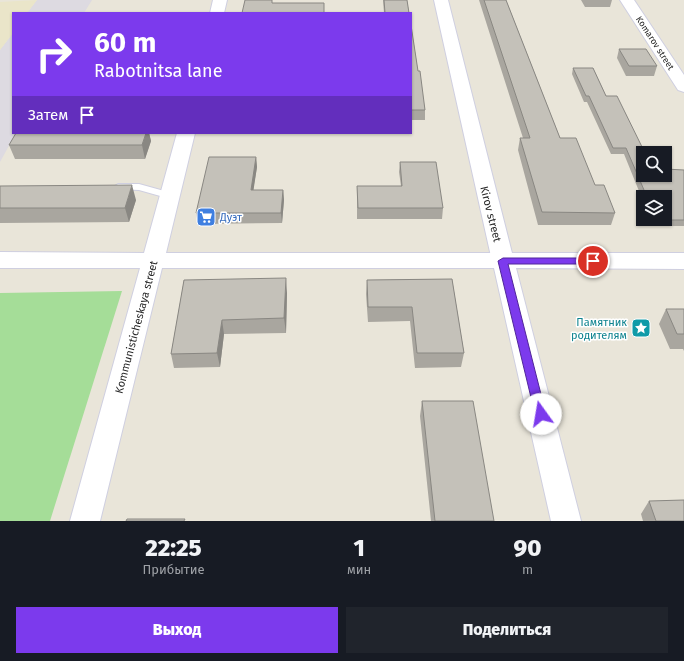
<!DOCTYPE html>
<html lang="ru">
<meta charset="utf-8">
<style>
body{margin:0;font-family:"Fira Sans",sans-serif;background:#20242c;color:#f1f3f6;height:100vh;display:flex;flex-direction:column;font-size:15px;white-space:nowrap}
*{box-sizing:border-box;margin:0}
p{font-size:13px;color:#9ea1a6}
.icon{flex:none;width:22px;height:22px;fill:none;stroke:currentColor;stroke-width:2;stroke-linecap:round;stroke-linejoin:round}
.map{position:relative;height:521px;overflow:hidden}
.drawer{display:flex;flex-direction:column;background:#171b24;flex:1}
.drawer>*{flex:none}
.guide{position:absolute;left:12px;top:12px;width:400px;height:122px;border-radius:0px;box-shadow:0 1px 3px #0004;background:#7c3aed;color:#fff;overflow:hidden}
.tools{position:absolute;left:636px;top:146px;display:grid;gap:8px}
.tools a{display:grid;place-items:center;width:36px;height:36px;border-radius:0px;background:#171b24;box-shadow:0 1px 3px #0004;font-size:20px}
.pin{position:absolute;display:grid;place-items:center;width:34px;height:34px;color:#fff;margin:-17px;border:2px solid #fff;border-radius:50%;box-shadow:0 1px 4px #0007}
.me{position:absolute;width:44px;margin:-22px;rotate:347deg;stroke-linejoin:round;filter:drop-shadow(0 0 3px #0008)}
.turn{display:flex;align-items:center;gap:14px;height:84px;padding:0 16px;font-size:18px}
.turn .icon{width:52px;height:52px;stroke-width:2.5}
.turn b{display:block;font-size:28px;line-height:34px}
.then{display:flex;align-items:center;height:38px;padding:0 16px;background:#0003;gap:8px;font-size:15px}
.eta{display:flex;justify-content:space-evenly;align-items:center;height:68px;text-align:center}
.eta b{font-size:24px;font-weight:800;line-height:28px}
.cta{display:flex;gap:8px;margin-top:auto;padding:8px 16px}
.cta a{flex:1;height:46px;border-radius:0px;background:#7c3aed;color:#fff;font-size:16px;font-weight:800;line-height:46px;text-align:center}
.cta a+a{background:#20242c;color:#f1f3f6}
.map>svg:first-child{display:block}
.industrial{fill:#dddae1}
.education{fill:#eae5c9}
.green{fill:#a5dd98}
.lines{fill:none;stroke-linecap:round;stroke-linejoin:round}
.lane-casing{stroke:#cfcfe0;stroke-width:2}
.street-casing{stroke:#cfcfe0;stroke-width:2}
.secondary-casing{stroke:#cfcfe0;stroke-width:2}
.lane{fill:#fff;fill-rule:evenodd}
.street{fill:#fff;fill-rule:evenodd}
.secondary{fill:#fff;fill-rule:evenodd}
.wall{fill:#a9a69f}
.shaded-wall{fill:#898782}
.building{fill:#c4c1b9;stroke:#898782}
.route{fill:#7c3aed;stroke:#51269a}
.labels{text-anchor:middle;stroke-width:3;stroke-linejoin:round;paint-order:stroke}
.far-street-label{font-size:9px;fill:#272727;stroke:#fff}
.street-label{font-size:11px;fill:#272727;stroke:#fff}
.shop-label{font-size:11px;fill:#366cbe;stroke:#fff;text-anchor:start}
.culture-label{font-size:11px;fill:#0d838f;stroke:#fff;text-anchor:end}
</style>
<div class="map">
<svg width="684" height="521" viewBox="0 0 684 521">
<rect width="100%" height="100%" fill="#e9e5d9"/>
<path class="industrial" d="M 37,0 L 92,0 L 84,13 L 27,13 Z
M 13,33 L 13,133 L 16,133 L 0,162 L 0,50 Z"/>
<path class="education" d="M 37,0 L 27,13 L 13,13 L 13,33 L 0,50 L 0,2 Z"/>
<path class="green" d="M 122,291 L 50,521 L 0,521 L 0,293 Z"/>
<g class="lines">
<defs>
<path id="lane" d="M 118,184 L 139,184 L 175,194 L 176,196 L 171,199 L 139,190 L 115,189 L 113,187 Z"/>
<path id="street" d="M 434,0 L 448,0 L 514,261 L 510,266 L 503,268 L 496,266 L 492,261 Z
M 620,0 L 634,0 L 684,75 L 684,92 L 678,90 Z"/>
<path id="secondary" d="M 213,0 L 227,0 L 224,13 L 210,13 Z
M 177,133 L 195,133 L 166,253 L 684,253 L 684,269 L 516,268 L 581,521 L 551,521 L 494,268 L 162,268 L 100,521 L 70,521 L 140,268 L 0,268 L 0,252 L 144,253 Z"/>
</defs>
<use href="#lane" class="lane-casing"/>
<use href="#street" class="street-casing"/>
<use href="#secondary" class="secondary-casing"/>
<use href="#lane" class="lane"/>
<use href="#street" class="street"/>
<use href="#secondary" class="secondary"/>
</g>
<path class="wall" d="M 383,0 L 407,0 L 409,13 L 384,13 Z
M 479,0 L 506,0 L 560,138 L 615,213 L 611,225 L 538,225 L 518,150 L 520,138 L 523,138 Z
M 581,0 L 612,0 L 610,7 L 585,7 Z
M 411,25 L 418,71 L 425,110 L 425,120 L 411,120 Z
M 619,49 L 657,66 L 654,76 L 626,76 L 617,58 Z
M 573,68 L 593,68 L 643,175 L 684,170 L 684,226 L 653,226 L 651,219 L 665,219 L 665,197 L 643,197 L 643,201 L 624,154 L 611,154 L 587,102 L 584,102 L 572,74 Z
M 16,133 L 149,133 L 151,141 L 145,159 L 15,159 L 9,145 Z
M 256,157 L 257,167 L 253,190 L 283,190 L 284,200 L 282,223 L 198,224 L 196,213 Z
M 400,162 L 443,208 L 442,219 L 357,219 L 357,186 L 401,186 L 399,172 Z
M 0,186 L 136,200 L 129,222 L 0,223 Z
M 452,279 L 464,353 L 461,367 L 415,368 L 410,321 L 368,322 L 366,294 L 367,280 Z
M 184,280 L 287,293 L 286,333 L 224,334 L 220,367 L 174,368 L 171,354 Z
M 666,309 L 684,309 L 684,351 L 683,349 L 670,349 L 659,324 Z
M 422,401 L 494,521 L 431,521 L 420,416 Z
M 649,501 L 684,521 L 643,521 L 641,514 Z"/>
<path class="shaded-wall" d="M 146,133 L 149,133 L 151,141 L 145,159 L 142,145 Z
M 256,157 L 257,167 L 252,200 L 251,190 Z
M 132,185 L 136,200 L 129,222 L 125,208 Z
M 283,190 L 284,200 L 282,223 L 281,213 Z
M 286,278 L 287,293 L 286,333 L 284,318 Z
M 222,320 L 224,334 L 220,367 L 217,353 Z"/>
<path class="building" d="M 245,0 L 272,0 L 272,3 L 324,3 L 324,13 L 242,13 Z
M 384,0 L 407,0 L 409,13 L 385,13 Z
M 484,0 L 506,0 L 560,138 L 576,138 L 595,185 L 604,185 L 615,213 L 542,212 L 520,138 L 530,138 Z
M 411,25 L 418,71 L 420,71 L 425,110 L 411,110 Z
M 619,49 L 646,49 L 657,66 L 629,66 Z
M 573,68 L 593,68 L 606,96 L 617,96 L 645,153 L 643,153 L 643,175 L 665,175 L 665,169 L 684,170 L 684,220 L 656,220 L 656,219 L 665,219 L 665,197 L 647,197 L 626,148 L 613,148 L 589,96 L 586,96 Z
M 16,133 L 146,133 L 142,145 L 9,145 Z
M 209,157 L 256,157 L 251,190 L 283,190 L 281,213 L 196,213 Z
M 400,162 L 436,162 L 443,208 L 358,208 L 357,186 L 402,186 Z
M 132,185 L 125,208 L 0,208 L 0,186 Z
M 286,278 L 284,318 L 222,320 L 217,353 L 171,354 L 184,280 Z
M 452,279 L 464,353 L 417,353 L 412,307 L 368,307 L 367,280 Z
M 666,309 L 684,309 L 684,334 L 677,334 Z
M 422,401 L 473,401 L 494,521 L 435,521 Z
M 684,500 L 684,521 L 656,521 L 649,501 Z
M 127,519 L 185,519 L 184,521 L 126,521 Z"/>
<path class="route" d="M 503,258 L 593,258 L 598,261 L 593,264 L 508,264 L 546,414 L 545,418 L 537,418 L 535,414 L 498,261 Z"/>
<defs>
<symbol id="supermarket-square" viewBox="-11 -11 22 22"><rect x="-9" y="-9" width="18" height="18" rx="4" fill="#3f7fe0" stroke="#fff"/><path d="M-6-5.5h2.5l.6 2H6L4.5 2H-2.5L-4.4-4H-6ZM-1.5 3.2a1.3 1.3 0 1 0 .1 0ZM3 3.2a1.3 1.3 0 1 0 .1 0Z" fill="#fff"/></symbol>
<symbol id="sight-square" viewBox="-11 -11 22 22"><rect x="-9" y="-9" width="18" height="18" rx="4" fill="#0f9aa8" stroke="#fff"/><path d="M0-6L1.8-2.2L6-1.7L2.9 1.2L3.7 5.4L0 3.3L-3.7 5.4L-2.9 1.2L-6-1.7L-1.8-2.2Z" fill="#fff"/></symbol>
</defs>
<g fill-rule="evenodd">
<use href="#supermarket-square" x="195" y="206" width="22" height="22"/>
<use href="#sight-square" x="630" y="317" width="22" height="22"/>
</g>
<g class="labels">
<g class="far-street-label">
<text transform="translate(655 43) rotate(57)" y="3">Komarov street</text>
</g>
<g class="street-label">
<text transform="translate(491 214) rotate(76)" y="4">Kirov street</text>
<text transform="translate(136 327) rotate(-75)" y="4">Kommunisticheskaya street</text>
</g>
<g class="shop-label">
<text x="220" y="221">Дуэт</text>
</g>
<g class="culture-label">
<text x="627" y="326">Памятник<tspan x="627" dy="13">родителям</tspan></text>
</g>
</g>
</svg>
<div class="tools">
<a><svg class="icon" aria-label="search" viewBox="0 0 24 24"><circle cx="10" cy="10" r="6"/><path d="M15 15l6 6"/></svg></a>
<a><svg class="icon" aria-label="layers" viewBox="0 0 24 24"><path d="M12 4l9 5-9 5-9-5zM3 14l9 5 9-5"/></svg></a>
</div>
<div class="pin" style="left:593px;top:261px;background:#d93025"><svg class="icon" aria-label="arrive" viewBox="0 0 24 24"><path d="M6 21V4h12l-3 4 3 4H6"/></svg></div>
<svg class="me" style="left:541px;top:414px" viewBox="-20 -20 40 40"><circle r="19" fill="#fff"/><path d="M0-13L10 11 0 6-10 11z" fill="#7c3aed"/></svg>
<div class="guide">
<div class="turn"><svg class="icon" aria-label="right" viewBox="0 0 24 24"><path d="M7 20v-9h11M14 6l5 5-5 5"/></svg><div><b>60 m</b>Rabotnitsa lane</div></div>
<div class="then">Затем<svg class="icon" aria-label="arrive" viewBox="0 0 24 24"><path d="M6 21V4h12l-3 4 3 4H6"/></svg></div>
</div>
</div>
<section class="drawer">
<div class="eta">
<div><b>22:25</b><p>Прибытие</p></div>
<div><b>1</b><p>мин</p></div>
<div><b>90</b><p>m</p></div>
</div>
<div class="cta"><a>Выход</a><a>Поделиться</a></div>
</section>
